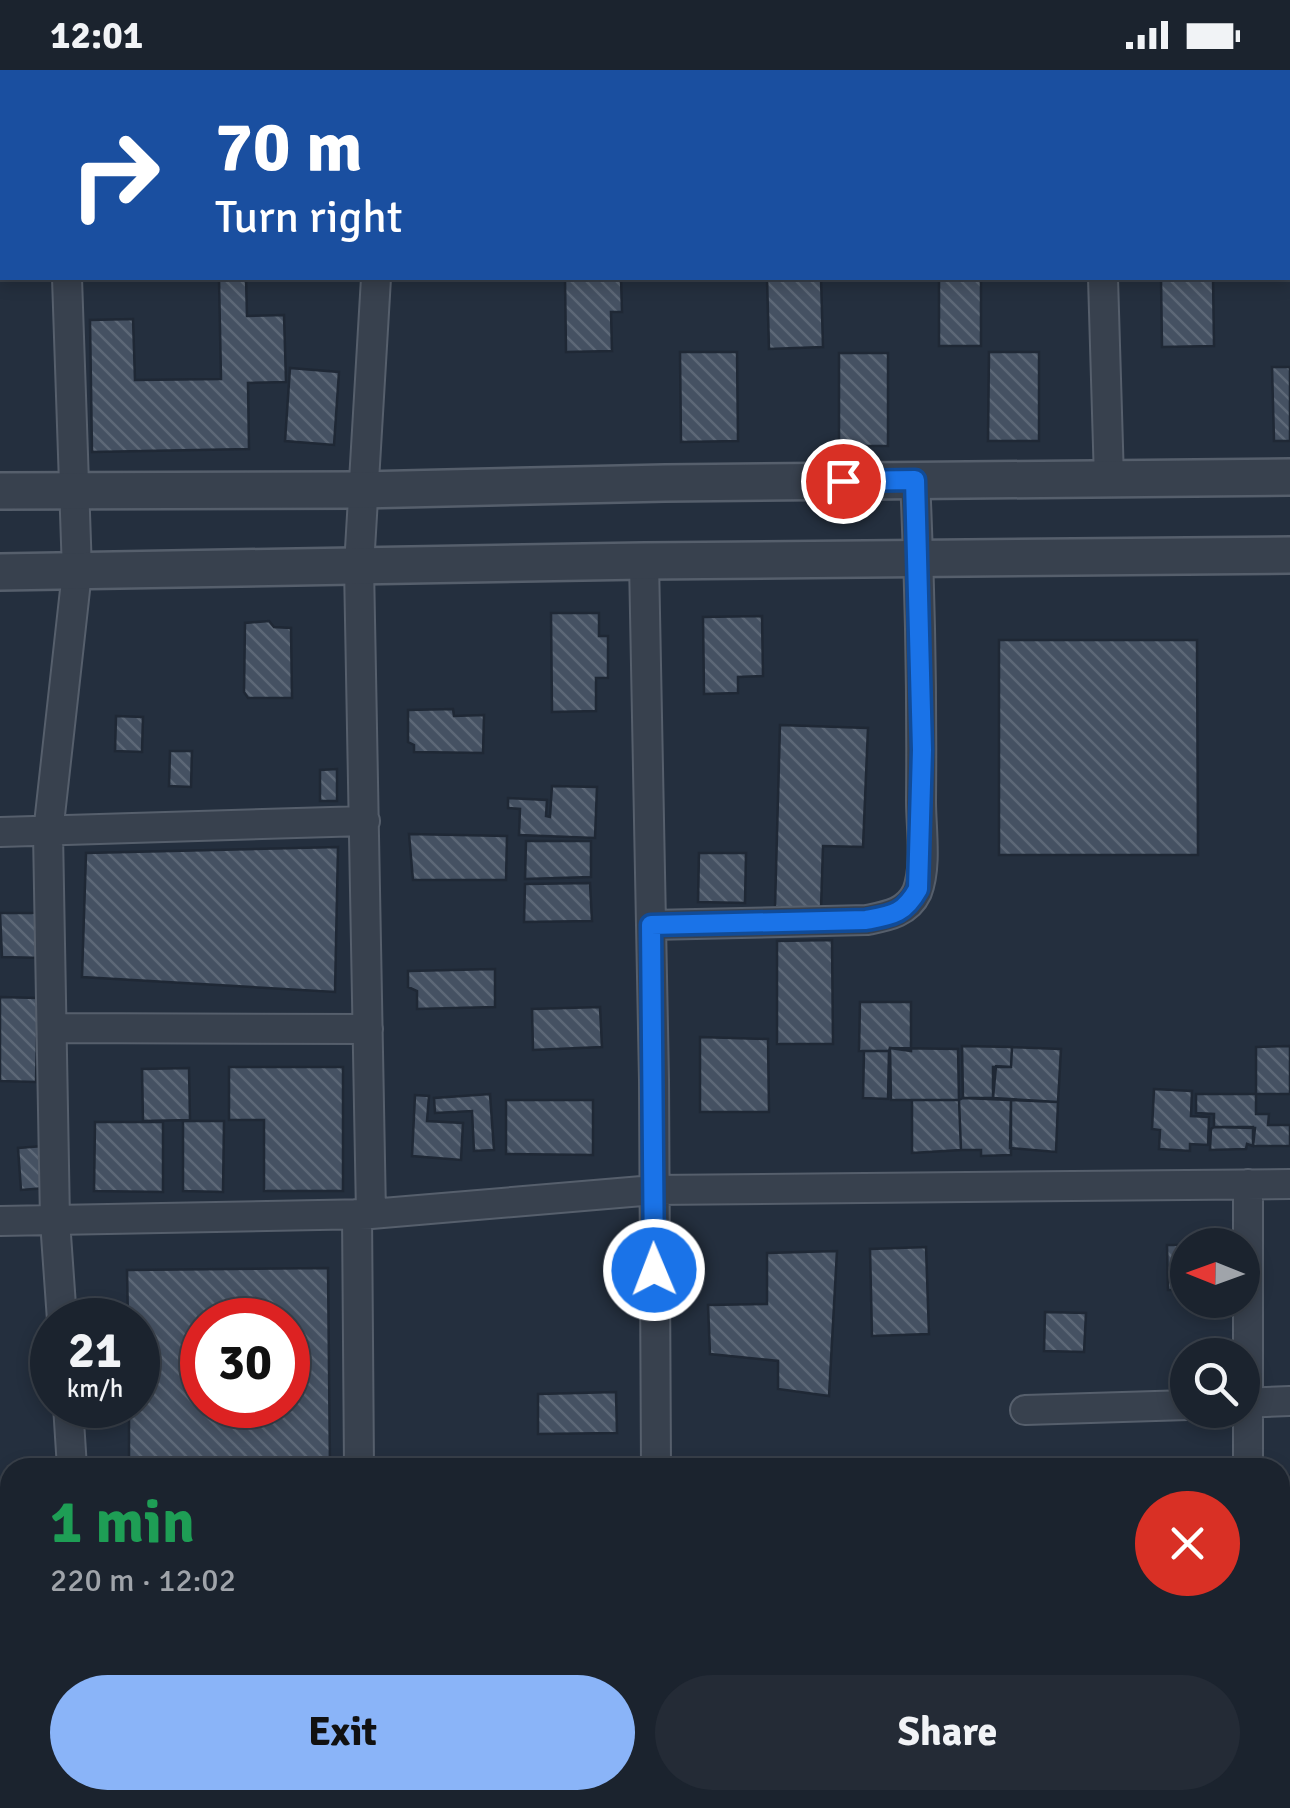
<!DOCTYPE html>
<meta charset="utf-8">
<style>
body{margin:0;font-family:Signika,sans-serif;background:#242b36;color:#f1f3f6;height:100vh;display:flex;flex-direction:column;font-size:38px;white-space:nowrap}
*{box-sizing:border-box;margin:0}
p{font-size:32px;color:#a0a4aa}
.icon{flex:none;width:55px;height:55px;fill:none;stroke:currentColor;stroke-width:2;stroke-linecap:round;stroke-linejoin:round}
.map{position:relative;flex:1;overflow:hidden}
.panel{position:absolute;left:0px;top:1388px;width:1290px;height:352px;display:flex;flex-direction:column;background:#1b232e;border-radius:30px 30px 0 0;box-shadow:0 5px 15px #0003,0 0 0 2px #39404a}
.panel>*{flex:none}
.guide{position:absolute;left:0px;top:0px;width:1290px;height:210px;box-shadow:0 5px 15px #0003,0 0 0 2px #39404a;background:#1a4fa0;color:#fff;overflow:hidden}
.needle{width:65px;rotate:271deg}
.fabs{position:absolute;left:1170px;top:1158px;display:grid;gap:20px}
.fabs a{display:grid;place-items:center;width:90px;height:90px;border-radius:50%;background:#1b232e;box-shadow:0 5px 15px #0003,0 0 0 2px #39404a;font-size:50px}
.speed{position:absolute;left:30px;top:1228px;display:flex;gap:20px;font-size:50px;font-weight:700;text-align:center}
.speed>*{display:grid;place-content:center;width:130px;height:130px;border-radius:50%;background:#1b232e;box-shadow:0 5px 15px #0003,0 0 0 2px #39404a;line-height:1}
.speed small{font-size:25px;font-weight:400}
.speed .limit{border:15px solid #d22;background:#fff;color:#111}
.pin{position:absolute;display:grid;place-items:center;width:85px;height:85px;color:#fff;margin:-42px;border:5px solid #fff;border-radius:50%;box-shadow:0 2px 10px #0007}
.me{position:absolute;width:110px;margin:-55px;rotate:359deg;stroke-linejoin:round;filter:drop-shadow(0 0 8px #0008)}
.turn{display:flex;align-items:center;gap:35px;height:210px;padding:0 50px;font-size:45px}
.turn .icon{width:130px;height:130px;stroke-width:2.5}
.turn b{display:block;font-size:70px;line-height:85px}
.round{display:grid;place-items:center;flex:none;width:105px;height:105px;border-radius:52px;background:#242b36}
.overview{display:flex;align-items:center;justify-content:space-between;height:170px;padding:0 50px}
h1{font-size:60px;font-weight:700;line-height:75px;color:#1e9e55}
.cta{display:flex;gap:20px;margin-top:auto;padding:20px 50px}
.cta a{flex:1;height:115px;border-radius:60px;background:#8ab4f8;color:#111;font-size:40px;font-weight:700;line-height:115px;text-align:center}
.cta a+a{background:#242b36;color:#f1f3f6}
.status{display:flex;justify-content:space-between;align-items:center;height:70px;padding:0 50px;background:#1b232e;direction:ltr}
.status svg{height:28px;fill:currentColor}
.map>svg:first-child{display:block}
.building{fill:url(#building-back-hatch);stroke:#1f2835;stroke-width:2.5;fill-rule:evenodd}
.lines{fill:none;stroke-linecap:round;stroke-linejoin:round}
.minor-casing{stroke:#565f6c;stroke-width:32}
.tertiary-casing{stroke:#565f6c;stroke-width:40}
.minor{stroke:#38414e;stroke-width:28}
.tertiary{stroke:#38414e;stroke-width:35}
.route-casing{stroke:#114b97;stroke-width:25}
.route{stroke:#1a73e8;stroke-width:18}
</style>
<div class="status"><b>12:01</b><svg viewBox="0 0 49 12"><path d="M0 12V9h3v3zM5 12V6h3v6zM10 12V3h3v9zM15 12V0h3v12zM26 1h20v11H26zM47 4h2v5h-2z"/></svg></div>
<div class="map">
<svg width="1290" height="1738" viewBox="0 0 1290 1738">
<defs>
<pattern id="building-back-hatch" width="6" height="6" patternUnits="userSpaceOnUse" patternTransform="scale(2.5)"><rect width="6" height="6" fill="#455162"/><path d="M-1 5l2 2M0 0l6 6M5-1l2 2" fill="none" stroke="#5d6877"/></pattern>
</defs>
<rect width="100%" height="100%" fill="#242f3e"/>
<path class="building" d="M 1253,0 L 1290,0 L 1290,106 L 1288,106 L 1288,2 Z
M 219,208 L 246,208 L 247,246 L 284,245 L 286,312 L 248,313 L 249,379 L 92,382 L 90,250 L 133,249 L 135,310 L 221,309 Z
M 565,208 L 621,208 L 622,242 L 611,242 L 612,281 L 566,282 Z
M 767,208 L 821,208 L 823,277 L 769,279 Z
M 939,208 L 981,208 L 981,276 L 939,276 Z
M 1161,208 L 1213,208 L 1214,276 L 1162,277 Z
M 680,282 L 737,282 L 738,371 L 681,372 Z
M 989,282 L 1039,282 L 1039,371 L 988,371 Z
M 839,283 L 888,283 L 888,376 L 839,376 Z
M 1272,297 L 1290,297 L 1290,371 L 1274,371 Z
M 290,298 L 339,302 L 334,375 L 285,371 Z
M 551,543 L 599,543 L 599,566 L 608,566 L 608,608 L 596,608 L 596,641 L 552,642 Z
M 762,546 L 763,606 L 738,607 L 738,623 L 704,624 L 703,547 Z
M 269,551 L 274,557 L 291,558 L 292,628 L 248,628 L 244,622 L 245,553 Z
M 999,570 L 1197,570 L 1198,785 L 999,785 Z
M 453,639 L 454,646 L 484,645 L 483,683 L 414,682 L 414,675 L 408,672 L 408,640 Z
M 116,646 L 143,647 L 142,682 L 115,681 Z
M 780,655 L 868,658 L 863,777 L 823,776 L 821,839 L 775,837 Z
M 170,681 L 192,681 L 191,717 L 169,716 Z
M 337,699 L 337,731 L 320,731 L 320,700 Z
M 552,716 L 597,717 L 595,768 L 519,765 L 520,739 L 508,738 L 508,728 L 547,730 L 546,746 L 550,747 Z
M 409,764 L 507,766 L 506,810 L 413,810 Z
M 526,771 L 591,771 L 591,807 L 525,809 Z
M 338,777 L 335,922 L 82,907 L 86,783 Z
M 699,783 L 746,783 L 745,833 L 698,832 Z
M 590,813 L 592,851 L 524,852 L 525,814 Z
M 0,843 L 41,843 L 42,888 L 2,887 Z
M 832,870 L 833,974 L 777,974 L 777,871 Z
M 495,899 L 495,937 L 417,939 L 417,921 L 408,917 L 408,901 Z
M 0,927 L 38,928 L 36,1012 L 0,1011 Z
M 860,932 L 911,932 L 911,981 L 890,978 L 889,981 L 859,981 Z
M 600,937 L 602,977 L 533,980 L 532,939 Z
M 700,967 L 768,969 L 769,1042 L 700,1042 Z
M 962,976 L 1012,977 L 1011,997 L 993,997 L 993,1028 L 963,1028 Z
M 1290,976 L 1290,1024 L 1256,1024 L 1256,977 Z
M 1012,977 L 1061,979 L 1058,1032 L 993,1028 L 996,996 L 1011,997 Z
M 890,978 L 958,979 L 959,1030 L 891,1030 Z
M 864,981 L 889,981 L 888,1029 L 863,1028 Z
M 229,997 L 343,997 L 343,1121 L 264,1121 L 264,1050 L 229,1050 Z
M 189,998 L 190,1050 L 143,1051 L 142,999 Z
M 1154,1019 L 1192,1021 L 1191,1046 L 1209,1047 L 1208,1075 L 1190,1074 L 1190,1081 L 1159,1079 L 1160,1060 L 1152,1059 Z
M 490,1024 L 494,1080 L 474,1081 L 472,1041 L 435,1043 L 434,1028 Z
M 1196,1024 L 1256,1024 L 1256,1044 L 1269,1044 L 1268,1055 L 1290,1055 L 1290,1076 L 1253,1076 L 1253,1057 L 1214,1057 L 1214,1044 L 1196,1043 Z
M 415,1025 L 429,1026 L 427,1051 L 463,1053 L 461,1090 L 412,1086 Z
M 963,1028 L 1011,1030 L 1011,1085 L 981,1086 L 981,1080 L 961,1080 L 959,1030 Z
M 506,1030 L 593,1030 L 593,1085 L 506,1084 Z
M 912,1030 L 959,1030 L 961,1080 L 912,1083 Z
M 1011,1030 L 1058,1032 L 1056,1082 L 1010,1078 Z
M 183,1051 L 224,1051 L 223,1122 L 183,1121 Z
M 95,1052 L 163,1052 L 163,1122 L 94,1121 Z
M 1214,1057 L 1255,1058 L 1253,1076 L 1247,1074 L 1246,1079 L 1210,1080 L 1211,1059 Z
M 43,1076 L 46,1118 L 21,1120 L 18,1078 Z
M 1167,1175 L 1216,1175 L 1188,1175 L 1188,1220 L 1168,1220 Z
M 926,1177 L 929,1264 L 872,1266 L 870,1179 Z
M 837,1181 L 829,1326 L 778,1319 L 778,1291 L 710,1284 L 708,1235 L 767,1234 L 767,1183 Z
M 328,1198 L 330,1398 L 129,1398 L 129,1335 L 138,1335 L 138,1250 L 128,1250 L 127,1200 ZM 202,1250 L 288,1250 L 288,1335 L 202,1335 Z
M 1045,1242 L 1086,1243 L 1084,1282 L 1044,1281 Z
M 616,1322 L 617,1363 L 538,1364 L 538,1324 Z
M 1280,1405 L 1290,1405 L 1290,1450 L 1280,1450 Z
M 10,1705 L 10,1730 L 44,1730 L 44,1738 L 7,1738 L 6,1706 Z
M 491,1730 L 628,1730 L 628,1738 L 491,1738 Z
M 878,1730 L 917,1730 L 917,1737 L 878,1738 Z
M 995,1730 L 1046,1730 L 1046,1738 L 995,1738 Z
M 1118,1730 L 1156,1730 L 1155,1738 L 1118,1738 Z"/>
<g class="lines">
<defs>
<path id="minor" d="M 196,0 L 196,2
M 375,0 L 375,2
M 726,0 L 726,2
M 1096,0 L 1096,2
M 1288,150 L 1290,150
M 0,178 L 2,177
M 1103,208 L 1109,410
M 644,491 L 654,1010 L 656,1398
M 0,762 L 365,751
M 651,855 L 867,850 C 887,846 907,843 917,822 C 927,796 921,758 921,731 C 922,624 920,517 915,410
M 52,958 L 368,959
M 1248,1114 L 1248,1398
M 357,1144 L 359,1398
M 371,1144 L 359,496 L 376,208
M 0,1151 L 371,1144 L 654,1120 L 1290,1114
M 62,1250 L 55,1151 L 48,763 L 77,502 L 67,208
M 1242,1333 L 1290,1331
M 68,1335 L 72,1398
M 1025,1340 L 1188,1335
M 1280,1522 L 1290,1522
M 85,1730 L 85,1738
M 661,1730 L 661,1738
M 1194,1730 L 1194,1738"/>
<path id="tertiary" d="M 0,421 L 361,420 L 665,413 L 1290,407
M 0,502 L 644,491 L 1290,485"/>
</defs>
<use href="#minor" class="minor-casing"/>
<use href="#tertiary" class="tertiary-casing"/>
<use href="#minor" class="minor"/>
<use href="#tertiary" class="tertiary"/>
</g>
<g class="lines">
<defs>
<path id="route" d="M 654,1200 L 651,855 L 866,850 C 893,845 904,844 918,819 L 922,680 L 915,410 L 843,411"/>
</defs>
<use href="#route" class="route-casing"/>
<use href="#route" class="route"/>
</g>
</svg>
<div class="fabs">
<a><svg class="needle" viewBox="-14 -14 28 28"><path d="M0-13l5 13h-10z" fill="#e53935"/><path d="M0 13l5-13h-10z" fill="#a0a4aa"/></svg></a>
<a><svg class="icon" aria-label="search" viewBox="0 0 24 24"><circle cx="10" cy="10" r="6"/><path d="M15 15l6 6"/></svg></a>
</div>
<div class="speed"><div>21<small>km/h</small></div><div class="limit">30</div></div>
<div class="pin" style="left:843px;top:411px;background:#d93025"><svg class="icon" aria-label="arrive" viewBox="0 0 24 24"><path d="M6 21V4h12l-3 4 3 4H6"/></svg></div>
<svg class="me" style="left:654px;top:1200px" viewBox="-20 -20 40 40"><circle r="17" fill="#1a73e8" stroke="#fff" stroke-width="3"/><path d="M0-11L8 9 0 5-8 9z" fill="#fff"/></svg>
<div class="guide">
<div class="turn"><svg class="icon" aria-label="right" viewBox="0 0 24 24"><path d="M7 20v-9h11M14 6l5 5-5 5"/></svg><div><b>70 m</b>Turn right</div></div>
</div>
<section class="panel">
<div class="overview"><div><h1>1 min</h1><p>220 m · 12:02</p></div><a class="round" style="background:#d93025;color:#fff"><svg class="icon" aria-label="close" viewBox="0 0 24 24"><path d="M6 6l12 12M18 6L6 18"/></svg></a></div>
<div class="cta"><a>Exit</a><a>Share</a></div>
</section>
</div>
